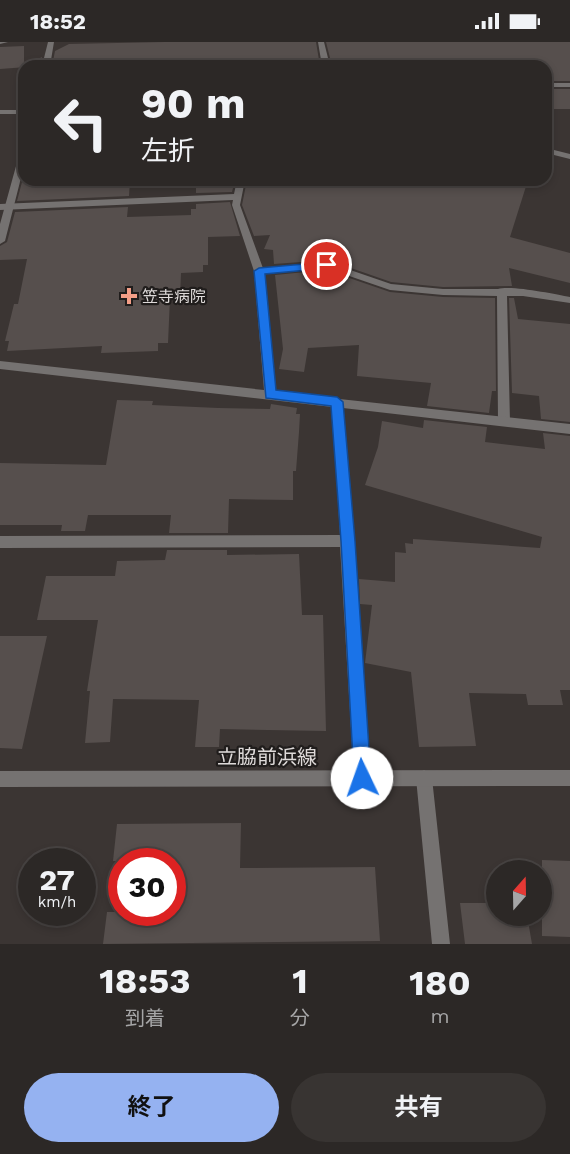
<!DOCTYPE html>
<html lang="ja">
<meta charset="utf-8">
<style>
body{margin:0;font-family:"Work Sans","Noto Sans JP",sans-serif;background:#383432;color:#f1f3f6;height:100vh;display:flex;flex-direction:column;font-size:22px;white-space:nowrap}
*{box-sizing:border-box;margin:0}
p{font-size:20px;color:#a6a6a7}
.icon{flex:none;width:33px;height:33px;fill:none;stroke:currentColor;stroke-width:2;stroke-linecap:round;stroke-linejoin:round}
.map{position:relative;height:902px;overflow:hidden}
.drawer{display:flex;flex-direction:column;background:#2c2826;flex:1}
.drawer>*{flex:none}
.banner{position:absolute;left:18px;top:18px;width:534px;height:126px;border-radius:18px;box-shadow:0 3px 9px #0003,0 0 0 2px #484443;background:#2c2826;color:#f1f3f6;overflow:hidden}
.needle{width:39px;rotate:20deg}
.fabs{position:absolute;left:486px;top:818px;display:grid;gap:12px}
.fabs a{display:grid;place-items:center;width:66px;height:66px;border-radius:50%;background:#2c2826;box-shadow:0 3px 9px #0003,0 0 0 2px #484443;font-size:30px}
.speed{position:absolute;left:18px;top:806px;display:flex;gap:12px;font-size:30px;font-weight:700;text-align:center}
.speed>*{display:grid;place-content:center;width:78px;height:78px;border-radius:50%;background:#2c2826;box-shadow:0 3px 9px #0003,0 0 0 2px #484443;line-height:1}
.speed small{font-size:15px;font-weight:400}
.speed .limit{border:9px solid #d22;background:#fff;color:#111}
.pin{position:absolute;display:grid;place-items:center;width:51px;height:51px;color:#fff;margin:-26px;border:3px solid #fff;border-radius:50%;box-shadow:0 2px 6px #0007}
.me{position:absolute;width:66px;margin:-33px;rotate:357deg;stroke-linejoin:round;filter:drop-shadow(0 0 4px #0008)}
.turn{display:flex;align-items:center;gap:21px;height:126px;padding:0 24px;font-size:27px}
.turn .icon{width:78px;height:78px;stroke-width:2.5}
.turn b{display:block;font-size:42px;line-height:51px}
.eta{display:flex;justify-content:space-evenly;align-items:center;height:102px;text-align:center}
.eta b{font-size:36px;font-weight:700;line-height:42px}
.cta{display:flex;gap:12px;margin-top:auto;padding:12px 24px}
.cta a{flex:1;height:69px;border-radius:36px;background:#95b2f1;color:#111;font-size:24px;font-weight:700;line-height:69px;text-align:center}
.cta a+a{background:#383432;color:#f1f3f6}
.status{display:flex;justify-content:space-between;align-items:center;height:42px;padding:0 30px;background:#2c2826;direction:ltr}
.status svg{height:16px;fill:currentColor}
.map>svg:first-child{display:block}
.building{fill:#564f4d}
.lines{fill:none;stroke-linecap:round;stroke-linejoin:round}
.service{fill:#757271;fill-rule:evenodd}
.minor{fill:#757271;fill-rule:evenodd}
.tertiary{fill:#757271;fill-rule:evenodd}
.route{fill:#1a73e8;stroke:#114b97;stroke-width:1.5}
.poi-dot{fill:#f49e87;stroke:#201d1c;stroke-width:2}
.labels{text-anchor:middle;stroke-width:4.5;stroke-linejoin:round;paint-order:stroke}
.poi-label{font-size:16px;fill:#dedad9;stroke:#201d1c;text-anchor:start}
.near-street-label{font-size:20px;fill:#dedad9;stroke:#201d1c}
</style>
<div class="status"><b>18:52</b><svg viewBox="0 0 49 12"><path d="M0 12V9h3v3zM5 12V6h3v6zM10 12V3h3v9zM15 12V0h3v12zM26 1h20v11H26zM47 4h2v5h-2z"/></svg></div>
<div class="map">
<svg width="570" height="902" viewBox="0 0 570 902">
<rect width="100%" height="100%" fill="#3b3533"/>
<path class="building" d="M 164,0 L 316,0 L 320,24 L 52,24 L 55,9 L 69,2 Z
M 326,0 L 570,0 L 570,39 L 546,39 L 546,24 L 332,24 Z
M 24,4 L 24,24 L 42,15 L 40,24 L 0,27 L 0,5 Z
M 546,47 L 570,47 L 570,67 L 546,67 Z
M 130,138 L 129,154 L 17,159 L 22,140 L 62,139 L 61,141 Z
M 196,138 L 235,138 L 232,150 L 196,151 Z
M 247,138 L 528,138 L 510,195 L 570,211 L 570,241 L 509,226 L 512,244 L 443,245 L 391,240 L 328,218 L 274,222 L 273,208 L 264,207 L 270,193 L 254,194 L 242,163 Z
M 230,160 L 240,194 L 208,195 L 208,223 L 203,223 L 203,230 L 181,231 L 180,256 L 170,256 L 168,301 L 158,301 L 158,309 L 101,311 L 102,304 L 7,309 L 9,299 L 5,299 L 14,262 L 18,262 L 27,217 L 0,218 L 0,204 L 7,200 L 15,170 L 128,165 L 127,175 L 191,173 L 191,167 L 196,167 L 196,162 Z
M 326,228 L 390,250 L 443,255 L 495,256 L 496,349 L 492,349 L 489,371 L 427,364 L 431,341 L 357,334 L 359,303 L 308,306 L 304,330 L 279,327 L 283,307 L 275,233 Z
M 509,256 L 514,256 L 518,277 L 570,282 L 570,380 L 541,377 L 539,354 L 512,351 Z
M 117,358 L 153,359 L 152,363 L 218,366 L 270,367 L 271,362 L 297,366 L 296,372 L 300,372 L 299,390 L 296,429 L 293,429 L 293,458 L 229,457 L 228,491 L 169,491 L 171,473 L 88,473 L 85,489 L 61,489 L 62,483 L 0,483 L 0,421 L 106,423 Z
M 424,378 L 487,385 L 485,400 L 545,407 L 543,391 L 570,394 L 570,648 L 560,648 L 563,663 L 528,663 L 526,652 L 469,651 L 476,704 L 419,705 L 411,630 L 365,621 L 372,563 L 360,562 L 359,537 L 395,540 L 395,510 L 406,511 L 405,501 L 413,502 L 413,497 L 540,506 L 542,495 L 365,443 L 378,405 L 382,379 L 423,386 Z
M 167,508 L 227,508 L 227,513 L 299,512 L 302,573 L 323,573 L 326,689 L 220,687 L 219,705 L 195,705 L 199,658 L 113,657 L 110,700 L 85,701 L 90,649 L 87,649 L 98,578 L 37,578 L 46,534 L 115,534 L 117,519 L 165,518 Z
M 0,594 L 47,594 L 22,707 L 0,706 Z
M 241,781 L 240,826 L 375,825 L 380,899 L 103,902 L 107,870 L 172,870 L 172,819 L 113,819 L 117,782 Z
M 542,818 L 570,819 L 570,895 L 542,894 Z
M 460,861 L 496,861 L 496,873 L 527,873 L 532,902 L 465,902 Z"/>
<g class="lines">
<path class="service" d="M 546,106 L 570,112 L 570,117 L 546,111 Z
M 327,220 L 391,242 L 443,247 L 498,247 C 511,243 554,252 570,255 L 570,261 L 523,254 L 507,254 L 510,380 L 504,384 L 498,380 L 497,254 L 443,253 L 390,248 L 326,226 L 259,232 L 254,229 L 259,226 Z"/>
<path class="minor" d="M 0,0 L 8,0 L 0,2 Z
M 318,0 L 324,0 L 330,24 L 322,24 Z
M 546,41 L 570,41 L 570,45 L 546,45 Z
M 0,68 L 24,68 L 24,72 L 0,72 Z
M 237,138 L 245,138 L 240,163 L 264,229 L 275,350 L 570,382 L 570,392 L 343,366 L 352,495 L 354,499 L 353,502 L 370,736 L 367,741 L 362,744 L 357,741 L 354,736 L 340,505 L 0,506 L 0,494 L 340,493 L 332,365 L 0,327 L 0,319 L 264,348 L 254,229 L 232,163 L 233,158 L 0,168 L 0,162 L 234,152 Z
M 424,728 L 429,731 L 432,736 L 450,902 L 432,902 L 416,736 L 419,731 Z"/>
<path class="tertiary" d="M 48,0 L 54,0 L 50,24 L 42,24 Z
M 21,106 L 24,106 L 24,124 L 5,199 L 0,202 L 0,182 Z
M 570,728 L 570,744 L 0,745 L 0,729 Z"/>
</g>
<path class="route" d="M 327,220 L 330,221 L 330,226 L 265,232 L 276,348 L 337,355 L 343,360 L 355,499 L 371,736 L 369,742 L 362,745 L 356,742 L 354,736 L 341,499 L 331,364 L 266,356 L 254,229 L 259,226 Z"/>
<path class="poi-dot" d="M126 245h6v6h6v6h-6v6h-6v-6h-6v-6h6z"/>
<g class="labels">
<g class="poi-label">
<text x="142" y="260">笠寺病院</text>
</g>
<g class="near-street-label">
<text x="267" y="722">立脇前浜線</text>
</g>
</g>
</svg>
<div class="fabs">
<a><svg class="needle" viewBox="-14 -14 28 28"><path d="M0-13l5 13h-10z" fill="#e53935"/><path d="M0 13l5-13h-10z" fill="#a6a6a7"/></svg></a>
</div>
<div class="speed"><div>27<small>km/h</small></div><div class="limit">30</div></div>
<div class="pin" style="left:327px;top:223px;background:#d93025"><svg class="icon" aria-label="arrive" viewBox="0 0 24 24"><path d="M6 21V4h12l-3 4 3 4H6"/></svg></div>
<svg class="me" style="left:362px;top:736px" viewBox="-20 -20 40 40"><circle r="19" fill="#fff"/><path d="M0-13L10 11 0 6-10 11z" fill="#1a73e8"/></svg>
<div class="banner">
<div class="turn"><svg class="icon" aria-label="left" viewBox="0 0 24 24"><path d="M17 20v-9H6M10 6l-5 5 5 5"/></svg><div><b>90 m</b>左折</div></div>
</div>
</div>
<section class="drawer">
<div class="eta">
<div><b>18:53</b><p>到着</p></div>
<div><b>1</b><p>分</p></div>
<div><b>180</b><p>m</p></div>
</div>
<div class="cta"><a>終了</a><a>共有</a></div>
</section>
